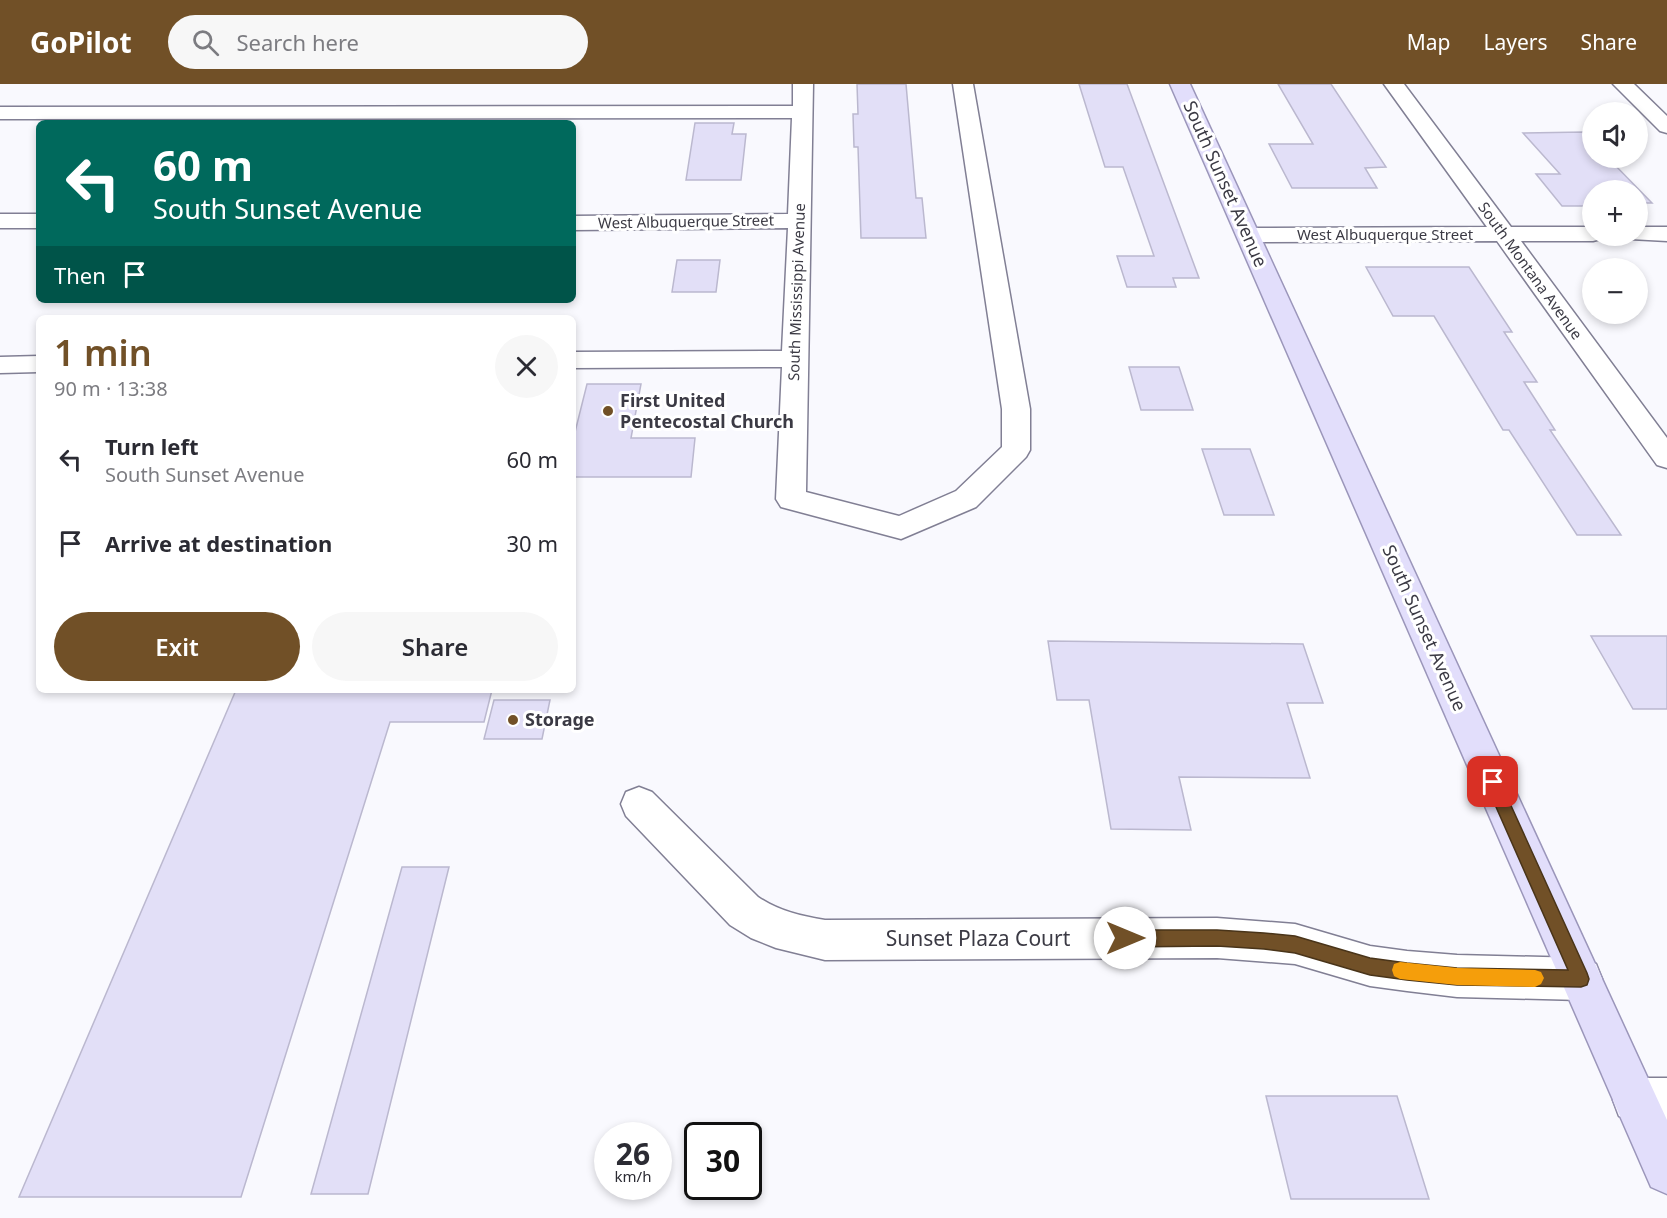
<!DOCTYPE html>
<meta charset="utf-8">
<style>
body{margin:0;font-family:"Noto Sans",sans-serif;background:#f7f7f7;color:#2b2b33;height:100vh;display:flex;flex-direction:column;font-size:22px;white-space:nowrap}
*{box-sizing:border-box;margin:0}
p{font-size:20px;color:#7c7c81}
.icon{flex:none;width:33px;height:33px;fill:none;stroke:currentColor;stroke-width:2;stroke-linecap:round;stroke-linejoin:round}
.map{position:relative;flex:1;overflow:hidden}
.side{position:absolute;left:36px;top:231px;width:540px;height:378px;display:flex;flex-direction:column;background:#fff;border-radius:9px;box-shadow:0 3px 9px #0003}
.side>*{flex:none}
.guide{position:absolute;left:36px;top:36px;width:540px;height:183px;border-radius:9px;box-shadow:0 3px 9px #0003;background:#00695c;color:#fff;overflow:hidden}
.controls{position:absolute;left:1582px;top:18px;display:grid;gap:12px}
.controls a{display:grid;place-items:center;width:66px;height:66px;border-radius:50%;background:#fff;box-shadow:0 3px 9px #0003;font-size:30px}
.speed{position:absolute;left:594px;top:1038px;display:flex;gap:12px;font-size:30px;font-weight:700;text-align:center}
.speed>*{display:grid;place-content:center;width:78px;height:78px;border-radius:50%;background:#fff;box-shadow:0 3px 9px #0003;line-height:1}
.speed small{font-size:15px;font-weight:400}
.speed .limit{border:3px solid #111;border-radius:9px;background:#fff;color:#111}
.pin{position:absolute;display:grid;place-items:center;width:51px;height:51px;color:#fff;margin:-26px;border-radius:12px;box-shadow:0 3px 9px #0006}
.me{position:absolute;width:66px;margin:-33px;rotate:90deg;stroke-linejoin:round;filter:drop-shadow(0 0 4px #0008)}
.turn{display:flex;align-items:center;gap:21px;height:126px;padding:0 18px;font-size:27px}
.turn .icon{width:78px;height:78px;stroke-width:2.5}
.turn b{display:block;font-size:42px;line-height:51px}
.then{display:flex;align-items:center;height:57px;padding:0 18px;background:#0003;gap:12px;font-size:22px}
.round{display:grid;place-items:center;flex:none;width:63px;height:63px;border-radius:32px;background:#f7f7f7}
.head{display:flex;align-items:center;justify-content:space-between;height:102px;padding:0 18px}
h1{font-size:36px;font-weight:600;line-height:45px;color:#715027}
.primary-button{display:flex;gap:12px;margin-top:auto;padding:12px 18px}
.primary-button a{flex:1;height:69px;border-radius:36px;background:#715027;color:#fff;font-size:24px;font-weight:600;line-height:69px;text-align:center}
.primary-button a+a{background:#f7f7f7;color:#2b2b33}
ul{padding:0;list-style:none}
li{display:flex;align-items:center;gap:18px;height:84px;padding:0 18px}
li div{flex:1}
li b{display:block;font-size:22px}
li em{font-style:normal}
header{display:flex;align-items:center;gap:36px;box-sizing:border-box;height:84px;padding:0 30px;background:#715027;color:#fff}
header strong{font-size:28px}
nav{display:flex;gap:33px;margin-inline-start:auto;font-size:21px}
.search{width:420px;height:54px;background:#f7f7f7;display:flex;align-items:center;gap:15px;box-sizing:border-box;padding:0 21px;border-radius:33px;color:#7c7c81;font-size:22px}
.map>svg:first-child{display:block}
.building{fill:#e2dff7;stroke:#bbb8cf;stroke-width:1.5}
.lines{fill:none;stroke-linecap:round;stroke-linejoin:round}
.minor-casing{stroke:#817f94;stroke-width:3}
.major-casing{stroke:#9b96ba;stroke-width:3}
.minor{fill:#fff;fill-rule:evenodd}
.major{fill:#e2defb;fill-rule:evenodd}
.route{fill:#715027;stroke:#493419;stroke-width:1.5}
.slow{fill:#f59e0b}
.poi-dot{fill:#715027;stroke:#fff;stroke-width:2}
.labels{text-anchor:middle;stroke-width:6;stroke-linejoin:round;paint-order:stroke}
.far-street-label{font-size:15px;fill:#3b3a44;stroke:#fff}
.street-label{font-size:18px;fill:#3b3a44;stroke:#fff}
.poi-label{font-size:18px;font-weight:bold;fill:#3b3a44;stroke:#fff;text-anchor:start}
.near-street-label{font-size:21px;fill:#3b3a44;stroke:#fff}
</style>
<header>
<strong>GoPilot</strong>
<div class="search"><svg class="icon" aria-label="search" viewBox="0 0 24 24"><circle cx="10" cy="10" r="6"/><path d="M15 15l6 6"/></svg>Search here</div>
<nav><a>Map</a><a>Layers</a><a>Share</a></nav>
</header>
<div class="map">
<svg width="1667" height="1134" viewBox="0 0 1667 1134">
<rect width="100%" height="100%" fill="#f9f9fe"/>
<path class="building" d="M 857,0 L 906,0 L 916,114 L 922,114 L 926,154 L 861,154 L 858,63 L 854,63 L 853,30 L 858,30 Z
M 1079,0 L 1127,0 L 1199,194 L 1173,194 L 1176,203 L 1127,203 L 1117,172 L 1154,172 L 1123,83 L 1105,83 Z
M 1278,0 L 1331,0 L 1386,83 L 1365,84 L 1377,104 L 1292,104 L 1269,60 L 1313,60 Z
M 695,39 L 734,39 L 732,50 L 746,50 L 741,96 L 686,96 Z
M 1584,48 L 1593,58 L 1593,74 L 1608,74 L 1652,119 L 1638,119 L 1638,106 L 1593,106 L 1593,122 L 1562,122 L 1536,90 L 1560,90 L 1523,49 Z
M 677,176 L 720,176 L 716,208 L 672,208 Z
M 1366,183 L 1469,183 L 1512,248 L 1504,248 L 1537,298 L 1524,298 L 1555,346 L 1550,346 L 1621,451 L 1577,451 L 1509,346 L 1503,346 L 1434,232 L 1393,232 Z
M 1129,283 L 1179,283 L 1193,326 L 1141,326 Z
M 587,300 L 641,300 L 631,354 L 695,354 L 691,393 L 573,393 L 573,356 Z
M 1202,365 L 1250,365 L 1274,431 L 1224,431 Z
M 1591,552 L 1667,552 L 1667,625 L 1633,625 Z
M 1048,557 L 1303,560 L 1323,619 L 1287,619 L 1310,694 L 1179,693 L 1191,746 L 1111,745 L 1089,616 L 1057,616 Z
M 236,606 L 492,606 L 484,638 L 390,638 L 241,1113 L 19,1113 Z
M 494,616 L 550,616 L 542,655 L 484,655 Z
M 402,783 L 449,783 L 368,1110 L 311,1110 Z
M 1266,1012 L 1397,1012 L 1429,1115 L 1291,1115 Z"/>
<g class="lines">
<defs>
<path id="minor" d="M 793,0 L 813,0 L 806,408 L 899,432 L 956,407 L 1002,363 L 1002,325 L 953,0 L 973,0 L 1030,325 L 1030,366 L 1026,373 L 976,423 L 901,455 L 781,423 L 776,415 L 782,283 L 573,284 L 573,268 L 782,267 L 788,144 L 573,146 L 573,132 L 788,130 L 792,34 L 0,35 L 0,23 L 793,22 Z
M 1384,0 L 1404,0 L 1511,143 L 1593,143 L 1593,152 L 1603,152 L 1601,155 L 1593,157 L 1521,157 L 1667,354 L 1667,384 L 1657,381 L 1497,157 L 1249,158 L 1241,156 L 1238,151 L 1241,146 L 1249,144 L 1487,143 Z
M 1613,0 L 1634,0 L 1667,32 L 1667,49 L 1660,47 Z
M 0,130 L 39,130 L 39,144 L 0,144 Z
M 1638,143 L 1667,143 L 1667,157 L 1630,155 L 1628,152 L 1638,152 Z
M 39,272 L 39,288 L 0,289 L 0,273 Z
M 639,703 L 652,708 L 758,813 C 779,827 800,832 825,836 L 1217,834 L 1295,840 L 1370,862 L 1407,867 L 1457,871 L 1581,874 L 1596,880 L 1602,895 L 1596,910 L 1581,916 L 1457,913 L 1407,907 L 1370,902 L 1295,880 L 1217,874 L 825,876 L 776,864 L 751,854 L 730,841 L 626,732 L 621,720 L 626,708 Z
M 1635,994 L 1667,994 L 1667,1038 L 1635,1038 L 1619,1032 L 1613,1016 L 1619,1000 Z"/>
<path id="major" d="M 1170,0 L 1190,0 L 1667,1036 L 1667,1110 L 1651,1103 Z"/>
</defs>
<use href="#minor" class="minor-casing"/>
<use href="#major" class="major-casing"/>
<use href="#minor" class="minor"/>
<use href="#major" class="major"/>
</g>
<path class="route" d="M 1493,691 L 1498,693 L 1587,889 L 1589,895 L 1587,901 L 1581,903 L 1457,901 L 1407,896 L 1370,891 L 1295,869 L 1264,865 L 1217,862 L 1125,863 L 1119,860 L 1117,854 L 1119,849 L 1125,846 L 1217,846 L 1264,849 L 1295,852 L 1370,874 L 1407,879 L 1457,884 L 1568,886 L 1485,698 L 1488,693 Z"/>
<path class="slow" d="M 1400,878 L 1457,884 L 1535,886 L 1541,888 L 1544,894 L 1541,900 L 1535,903 L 1457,901 L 1400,895 L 1394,892 L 1392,886 L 1394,880 Z"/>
<g class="poi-dot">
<circle cx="608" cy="327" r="6"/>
<circle cx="513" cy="636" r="6"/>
</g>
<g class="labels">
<g class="far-street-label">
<text transform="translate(686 138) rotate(-1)" y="5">West Albuquerque Street</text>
<text x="1385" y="156">West Albuquerque Street</text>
<text transform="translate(1530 187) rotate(54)" y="5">South Montana Avenue</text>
<text transform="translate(797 208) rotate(-88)" y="5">South Mississippi Avenue</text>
</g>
<g class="street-label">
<text transform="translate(1225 100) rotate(66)" y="6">South Sunset Avenue</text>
<text transform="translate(1424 544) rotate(66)" y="6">South Sunset Avenue</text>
</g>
<g class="poi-label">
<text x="620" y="323">First United<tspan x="620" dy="21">Pentecostal Church</tspan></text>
<text x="525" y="642">Storage</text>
</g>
<g class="near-street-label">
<text x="978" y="862">Sunset Plaza Court</text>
</g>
</g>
</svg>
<div class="controls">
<a><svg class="icon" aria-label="sound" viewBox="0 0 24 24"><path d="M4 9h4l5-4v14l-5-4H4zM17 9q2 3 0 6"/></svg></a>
<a>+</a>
<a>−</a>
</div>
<div class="speed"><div>26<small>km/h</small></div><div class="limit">30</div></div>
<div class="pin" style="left:1493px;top:698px;background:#d93025"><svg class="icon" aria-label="arrive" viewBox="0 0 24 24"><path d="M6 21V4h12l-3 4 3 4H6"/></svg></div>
<svg class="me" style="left:1125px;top:854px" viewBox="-20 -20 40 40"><circle r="19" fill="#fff"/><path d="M0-13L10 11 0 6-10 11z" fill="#715027"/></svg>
<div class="guide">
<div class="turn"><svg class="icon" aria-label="left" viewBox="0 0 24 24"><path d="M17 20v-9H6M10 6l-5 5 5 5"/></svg><div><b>60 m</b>South Sunset Avenue</div></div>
<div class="then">Then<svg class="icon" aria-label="arrive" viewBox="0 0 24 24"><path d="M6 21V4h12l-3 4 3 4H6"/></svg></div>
</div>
<section class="side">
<div class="head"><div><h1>1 min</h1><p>90 m · 13:38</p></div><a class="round"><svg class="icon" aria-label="close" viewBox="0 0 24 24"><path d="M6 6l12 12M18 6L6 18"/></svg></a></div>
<ul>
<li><svg class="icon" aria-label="left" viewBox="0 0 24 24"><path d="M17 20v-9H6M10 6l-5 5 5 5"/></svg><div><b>Turn left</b><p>South Sunset Avenue</p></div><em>60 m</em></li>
<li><svg class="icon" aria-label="arrive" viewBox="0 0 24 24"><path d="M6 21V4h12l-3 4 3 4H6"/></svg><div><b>Arrive at destination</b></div><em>30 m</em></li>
</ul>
<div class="primary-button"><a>Exit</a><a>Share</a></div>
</section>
</div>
